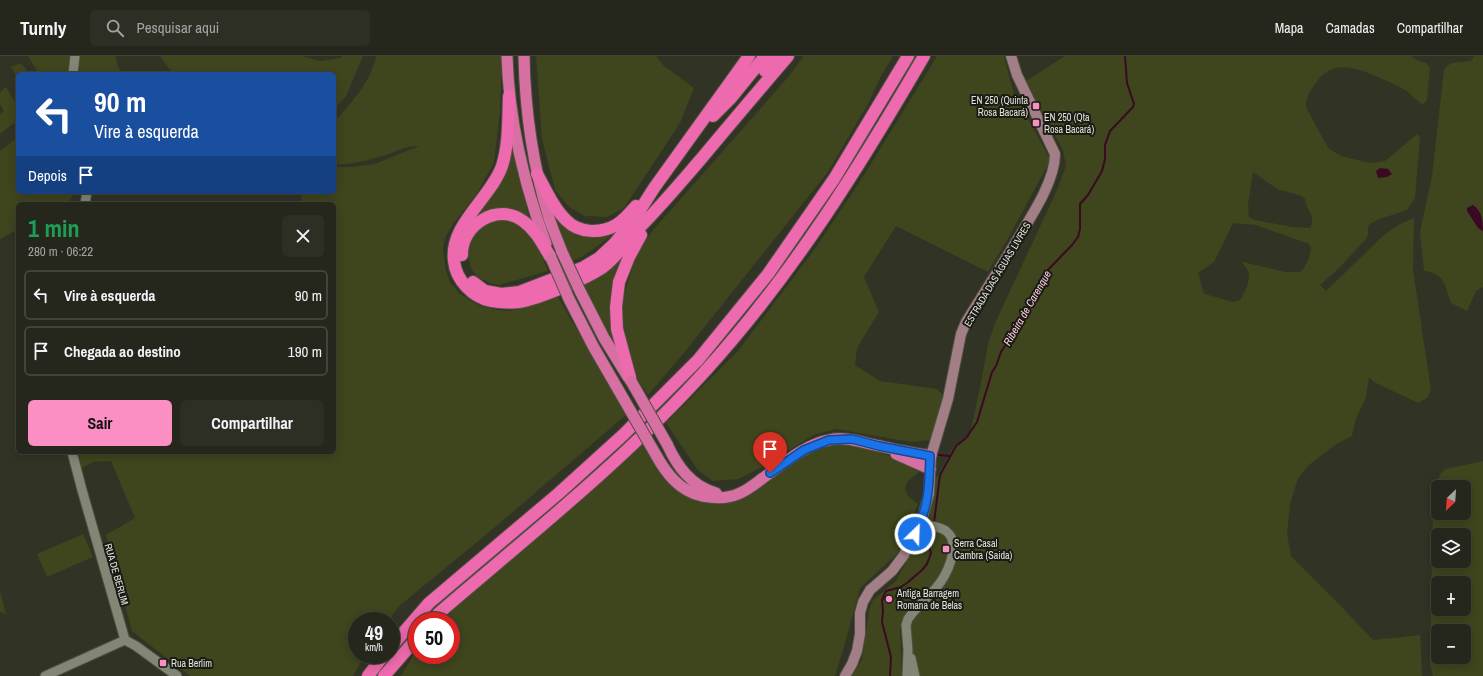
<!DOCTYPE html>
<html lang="pt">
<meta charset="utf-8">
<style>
body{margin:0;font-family:"Archivo Narrow",sans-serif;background:#2d2f25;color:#f1f3f6;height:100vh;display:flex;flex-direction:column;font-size:15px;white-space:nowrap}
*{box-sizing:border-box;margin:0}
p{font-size:13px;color:#a3a5a3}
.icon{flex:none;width:22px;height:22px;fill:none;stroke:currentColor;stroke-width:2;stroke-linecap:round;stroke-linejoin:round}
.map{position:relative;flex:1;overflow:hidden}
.drawer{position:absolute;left:16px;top:146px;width:320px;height:252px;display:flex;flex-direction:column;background:#25271c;border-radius:6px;box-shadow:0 2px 10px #0003,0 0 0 1px #42443b}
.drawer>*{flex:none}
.hud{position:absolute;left:16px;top:16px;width:320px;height:122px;border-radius:6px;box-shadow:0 2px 10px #0003,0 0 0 1px #42443b;background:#1a4fa0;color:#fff;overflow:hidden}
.needle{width:26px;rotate:205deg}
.buttons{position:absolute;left:1431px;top:424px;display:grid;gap:8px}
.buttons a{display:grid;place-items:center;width:40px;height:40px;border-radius:6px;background:#25271c;box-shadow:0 2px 10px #0003,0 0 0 1px #42443b;font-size:20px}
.speed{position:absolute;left:348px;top:556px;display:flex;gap:8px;font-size:20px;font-weight:700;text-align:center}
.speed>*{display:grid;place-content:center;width:52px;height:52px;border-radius:50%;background:#25271c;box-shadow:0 2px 10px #0003,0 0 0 1px #42443b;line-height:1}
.speed small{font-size:10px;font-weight:400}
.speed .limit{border:6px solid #d22;background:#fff;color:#111}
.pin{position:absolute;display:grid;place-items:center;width:34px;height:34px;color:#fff;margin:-41px -17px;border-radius:50% 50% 50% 0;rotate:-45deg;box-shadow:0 0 4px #0007}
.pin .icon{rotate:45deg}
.me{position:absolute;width:44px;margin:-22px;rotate:24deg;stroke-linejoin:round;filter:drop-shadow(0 0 3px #0008)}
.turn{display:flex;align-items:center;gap:14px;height:84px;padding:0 12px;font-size:18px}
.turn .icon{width:52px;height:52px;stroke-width:2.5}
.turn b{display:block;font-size:28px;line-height:34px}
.then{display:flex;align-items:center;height:38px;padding:0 12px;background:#0003;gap:8px;font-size:15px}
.round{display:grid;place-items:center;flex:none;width:42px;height:42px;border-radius:6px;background:#2d2f25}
.overview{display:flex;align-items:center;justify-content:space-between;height:68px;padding:0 12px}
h1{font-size:24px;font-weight:700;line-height:30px;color:#1e9e55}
.button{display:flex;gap:8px;margin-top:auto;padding:8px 12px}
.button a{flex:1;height:46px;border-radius:6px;background:#fb8fc3;color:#111;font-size:16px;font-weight:700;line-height:46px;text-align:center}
.button a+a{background:#2d2f25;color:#f1f3f6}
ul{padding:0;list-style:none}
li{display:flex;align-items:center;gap:12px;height:50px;margin:0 8px 6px;padding:0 4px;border:2px solid #42443b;border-radius:6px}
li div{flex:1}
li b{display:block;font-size:15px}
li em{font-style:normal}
header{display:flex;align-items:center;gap:24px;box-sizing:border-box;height:56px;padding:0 20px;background:#25271c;border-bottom:1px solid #42443b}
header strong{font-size:19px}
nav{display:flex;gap:22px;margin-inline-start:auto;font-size:14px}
.search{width:280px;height:36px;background:#2d2f25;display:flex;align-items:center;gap:10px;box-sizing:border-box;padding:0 14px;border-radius:6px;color:#a3a5a3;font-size:15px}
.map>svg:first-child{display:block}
.green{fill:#3f451d;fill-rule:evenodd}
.water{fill:#3a0924}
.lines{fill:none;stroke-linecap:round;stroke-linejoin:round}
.stream{stroke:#3a0924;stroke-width:2}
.tertiary-casing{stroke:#4e4f43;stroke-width:11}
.secondary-casing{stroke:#4e4f43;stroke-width:12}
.trunk-casing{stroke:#4e4f43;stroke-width:13}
.motorway-casing{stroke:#4e4f43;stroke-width:14}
.tertiary{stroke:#828675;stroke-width:9}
.secondary{stroke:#a27e86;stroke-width:10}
.trunk{stroke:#d770a2;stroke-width:11}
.motorway{stroke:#ec6aad;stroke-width:12}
.trunk-bridge-casing{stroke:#4e4f43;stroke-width:13;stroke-linecap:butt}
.trunk-bridge{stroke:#d770a2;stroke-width:11}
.route-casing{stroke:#114b97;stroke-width:10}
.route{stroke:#1a73e8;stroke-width:7}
.poi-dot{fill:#fb8fc3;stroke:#191b14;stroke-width:1.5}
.labels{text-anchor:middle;stroke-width:4;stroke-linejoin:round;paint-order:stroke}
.poi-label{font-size:10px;fill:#e3e4db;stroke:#191b14;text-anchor:start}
.street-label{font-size:10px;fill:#e3e4db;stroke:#191b14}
.water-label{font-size:11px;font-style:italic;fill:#fec9e0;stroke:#191b14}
</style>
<header>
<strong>Turnly</strong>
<div class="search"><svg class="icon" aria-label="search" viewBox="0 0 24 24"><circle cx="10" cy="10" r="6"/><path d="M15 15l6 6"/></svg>Pesquisar aqui</div>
<nav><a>Mapa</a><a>Camadas</a><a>Compartilhar</a></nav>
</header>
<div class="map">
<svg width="1483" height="620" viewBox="0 0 1483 620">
<rect width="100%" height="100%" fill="#313425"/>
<path class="green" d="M 28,0 L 72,0 L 69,18 L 39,18 Z
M 79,0 L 115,0 L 121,18 L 77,18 Z
M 160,0 L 302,0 L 320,5 L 340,2 L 342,0 L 363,0 L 346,40 L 334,53 L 334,18 L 173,18 Z
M 376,0 L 502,0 L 500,55 L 494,107 L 476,139 L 453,168 L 446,180 L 443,191 L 446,215 L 450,226 L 459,237 L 468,243 L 478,249 L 498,254 L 510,255 L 558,241 L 626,359 L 487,478 L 399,550 L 388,565 L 357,565 L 357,599 L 365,599 L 353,620 L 190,620 L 132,575 L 106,479 L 135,462 L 111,405 L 93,406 L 80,413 L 79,396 L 334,396 L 334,148 L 303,148 L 300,136 L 334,136 L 334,111 L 351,111 L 375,108 L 419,90 C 407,89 397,95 386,99 C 369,104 352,109 334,108 L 334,66 C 351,47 371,26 376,0 Z
M 536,0 L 656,0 L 664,10 L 694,32 L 680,67 L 624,152 L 607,161 L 585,160 L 569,151 L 555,134 L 542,83 Z
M 804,0 L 893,0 L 881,20 L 869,46 L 828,116 L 683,298 L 648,339 L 635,320 L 626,290 L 622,252 L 626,232 L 638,195 L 653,174 L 738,78 L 789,20 Z
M 937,0 L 1004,0 L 1013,35 L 1049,101 L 1048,109 L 1006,186 L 988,216 L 896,170 L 864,221 L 879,256 L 857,292 L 855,309 L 880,325 L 937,333 L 943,339 L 931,384 L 911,386 L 836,373 L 813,379 L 764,410 L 738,423 L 713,425 L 698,414 L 666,367 L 738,295 L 814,194 L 861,124 Z
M 1065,0 L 1411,0 L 1417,4 L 1426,7 L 1430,12 L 1427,42 L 1426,46 L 1422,48 C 1415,44 1412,38 1405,34 C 1397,29 1387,25 1378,21 C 1354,11 1332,3 1315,28 C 1310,36 1304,43 1307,53 L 1328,92 L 1341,100 L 1370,107 L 1385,105 L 1417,78 L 1420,81 L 1415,142 L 1407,154 L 1377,164 L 1370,168 L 1368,171 L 1368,179 L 1365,184 L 1339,212 L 1320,229 L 1326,235 L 1385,178 L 1400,168 L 1414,162 L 1413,214 L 1431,334 L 1427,342 L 1418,347 L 1374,326 L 1369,321 L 1366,341 L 1355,365 L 1352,380 L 1335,389 L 1309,409 L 1298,422 L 1290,448 L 1287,478 L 1291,500 L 1333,542 L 1373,584 L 1420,579 L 1422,620 L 916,620 L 909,568 L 921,553 L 957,489 L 957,482 L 952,473 L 929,468 L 926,461 L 934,426 L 954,390 L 965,382 L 969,382 L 981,327 L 988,287 L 996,265 L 1057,134 L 1066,110 L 1063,94 L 1029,33 L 1026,25 ZM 1253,116 L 1277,133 L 1302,140 L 1305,143 C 1306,154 1317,160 1310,172 L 1292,171 L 1255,164 L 1249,161 L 1248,149 ZM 1233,167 L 1256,169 L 1309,188 L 1311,192 L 1309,202 L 1303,214 L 1300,216 L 1286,216 L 1243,206 L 1242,207 C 1244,209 1247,212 1248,215 C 1252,223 1244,237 1240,244 L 1233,246 L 1205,238 C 1201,232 1201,224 1198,217 L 1214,206 Z
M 1474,0 L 1483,0 L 1483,231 L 1476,235 L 1467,255 L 1451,247 C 1445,230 1445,217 1424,215 L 1420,176 L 1432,120 L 1444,13 L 1451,7 L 1471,5 Z
M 19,8 L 23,9 L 29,18 L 18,18 L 18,23 L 11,11 Z
M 6,31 L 18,50 L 18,64 L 0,78 L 0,58 L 4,55 L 0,48 L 0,36 Z
M 18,81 L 18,136 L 74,136 L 69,146 L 65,148 L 18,148 L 18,173 L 0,183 L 0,95 Z
M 513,90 L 529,162 C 510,149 500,150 479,158 L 477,155 L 501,120 Z
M 551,151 C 557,158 571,174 578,178 C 587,183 599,182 608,178 L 610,181 L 582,201 L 572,205 Z
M 490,163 L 505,163 L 519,167 L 536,186 L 548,215 L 499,229 L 490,227 L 478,221 L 471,213 L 467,191 L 472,179 Z
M 625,197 L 613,281 L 610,285 L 583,226 Z
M 644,388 L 682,435 L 729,445 L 742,442 L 753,437 L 812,394 L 834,388 L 855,389 L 875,394 L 913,410 L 919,416 L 907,426 L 905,433 L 908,440 L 918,448 L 898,497 L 860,532 L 844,591 L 835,620 L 401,620 L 417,593 L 417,599 L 451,599 L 451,565 L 442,565 L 460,546 L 564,459 Z
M 1483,405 L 1483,620 L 1433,620 L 1430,609 L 1433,445 L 1440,418 L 1446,413 ZM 1438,431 L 1464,431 L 1464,457 L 1438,457 ZM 1438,479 L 1464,479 L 1464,505 L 1438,505 ZM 1438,527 L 1464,527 L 1464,553 L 1438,553 ZM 1438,575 L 1464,575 L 1464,601 L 1438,601 Z
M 927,474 L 942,478 L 947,485 L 949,491 L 947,505 L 934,531 L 906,557 L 900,572 L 902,620 L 851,620 L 862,604 L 869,554 L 873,544 L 896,525 L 922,477 Z
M 83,478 L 93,501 L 47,521 L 37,498 Z
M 0,535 L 6,558 L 0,556 Z"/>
<path class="water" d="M 1380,112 L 1388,113 L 1392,118 L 1387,121 L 1378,122 L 1376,115 Z
M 1473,149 C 1482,155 1483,165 1483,175 L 1478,172 L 1467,155 L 1467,152 Z"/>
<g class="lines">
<path class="stream" d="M 939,399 L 950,400
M 934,467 L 940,419 L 956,390 L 966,382 L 977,366 L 992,316 L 996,310 L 1001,296 L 1021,265 L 1045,217 L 1072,189 L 1078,181 L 1080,173 L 1080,148 L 1088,139 L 1102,115 L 1105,103 L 1105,89 L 1110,75 L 1133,51 L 1134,48 L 1127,27 L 1125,0
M 890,620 L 891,601 L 882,566 L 883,555 L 882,544 L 886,535 L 901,531 L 907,527 L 922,514 L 927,508 L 931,497 L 929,490 L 933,474"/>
<defs>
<path id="tertiary" d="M 73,18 L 75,0
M 85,148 L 87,136
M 72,396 L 82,434 L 125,584 L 136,590 L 177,620
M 911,602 L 915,620
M 45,620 L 125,584
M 907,620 L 908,594 L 906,569 L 908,563 C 915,552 927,543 935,533 C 946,521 963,488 946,475 C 940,470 928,470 920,468"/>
<path id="secondary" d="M 845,620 L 852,608 L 857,595 L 860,578 L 860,557 L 863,546 L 870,534 L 892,515 L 904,499 L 923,460 L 929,438 L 931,400 L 948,343 L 961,278 L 966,266 C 981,242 996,218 1011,194 C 1026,168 1055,128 1055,98 L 1017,19 L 1011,0"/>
<path id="trunk" d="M 507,0 C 509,64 524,128 546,188
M 524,0 C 525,54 533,110 549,162 C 553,174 558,185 562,196
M 580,235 L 604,282 L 628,321
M 569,243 L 593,290 L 619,335
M 667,388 C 677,410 691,430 716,437
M 896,398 L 930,413
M 656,399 C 666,417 679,435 702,440 C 713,442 727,443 738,438 C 747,435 755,428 763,422 C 783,408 804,389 829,384 C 846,380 863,387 880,390 C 896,394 914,397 931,400"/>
<path id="motorway" d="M 765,15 L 777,0
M 509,40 C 508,63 509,88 502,110 C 491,142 449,169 454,205 C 456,224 472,241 491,245 C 500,247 509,247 519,246 C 539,243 585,223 602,212 C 617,201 627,185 639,172 C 661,150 681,126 701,103 C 730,68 759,34 788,0
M 713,60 L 731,42 L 765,0
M 537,118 C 546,134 554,153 567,165 C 579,177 601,178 616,169 C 623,165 630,157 636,150
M 462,199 C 461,169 498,146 523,165 C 536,174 543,189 551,202
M 473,226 L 485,235 L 501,238 L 519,236 L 584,211 L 599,202 L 614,188 L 635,162 L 654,132 L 749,0
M 631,325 L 617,273 L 616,251 L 619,226 L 629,201 L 641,179
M 432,565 L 439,557 C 531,478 626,403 707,313 C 793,218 860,110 924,0
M 391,591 L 429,547 L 559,437 L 623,379 L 698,304 L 768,218 L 834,123 L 908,0
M 368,620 L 384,599
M 384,620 L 417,582"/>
</defs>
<use href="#tertiary" class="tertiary-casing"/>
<use href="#secondary" class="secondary-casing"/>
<use href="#trunk" class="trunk-casing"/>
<use href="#motorway" class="motorway-casing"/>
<use href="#tertiary" class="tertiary"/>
<use href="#secondary" class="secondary"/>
<use href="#trunk" class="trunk"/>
<use href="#motorway" class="motorway"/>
<defs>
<path id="trunk-bridge" d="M 562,196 L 580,235
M 551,202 L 569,243
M 631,325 L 667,388
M 619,335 L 656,399"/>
</defs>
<use href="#trunk-bridge" class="trunk-bridge-casing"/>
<use href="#trunk-bridge" class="trunk-bridge"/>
</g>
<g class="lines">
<defs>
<path id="route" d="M 770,417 L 804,394 L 829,384 L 852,383 L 879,390 L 930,400 C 929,430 929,451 915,478"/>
</defs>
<use href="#route" class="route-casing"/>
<use href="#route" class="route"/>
</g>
<g class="poi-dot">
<rect x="1032" y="46" width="8" height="8" rx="2"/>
<rect x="1032" y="63" width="8" height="8" rx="2"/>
<rect x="942" y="489" width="8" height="8" rx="2"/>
<circle cx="889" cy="543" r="4"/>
<rect x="159" y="603" width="8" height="8" rx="2"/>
</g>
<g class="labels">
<g class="poi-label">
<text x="1028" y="48" text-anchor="end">EN 250 (Quinta<tspan x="1028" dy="12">Rosa Bacará)</tspan></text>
<text x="1044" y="65">EN 250 (Qta<tspan x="1044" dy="12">Rosa Bacará)</tspan></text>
<text x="954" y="491">Serra Casal<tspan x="954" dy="12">Cambra (Saida)</tspan></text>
<text x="897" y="541">Antiga Barragem<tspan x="897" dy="12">Romana de Belas</tspan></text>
<text x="171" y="611">Rua Berlim</text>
</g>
<g class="street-label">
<text transform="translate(997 218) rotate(-59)" y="4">ESTRADA DAS ÁGUAS LIVRES</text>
<text transform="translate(117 518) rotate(74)" y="4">RUA DE BERLIM</text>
</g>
<g class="water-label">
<text transform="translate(1027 252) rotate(-60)" y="4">Ribeira de Carenque</text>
</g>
</g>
</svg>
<div class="buttons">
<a><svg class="needle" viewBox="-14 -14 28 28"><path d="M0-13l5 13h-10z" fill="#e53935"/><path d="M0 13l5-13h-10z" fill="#a3a5a3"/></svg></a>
<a><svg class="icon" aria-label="layers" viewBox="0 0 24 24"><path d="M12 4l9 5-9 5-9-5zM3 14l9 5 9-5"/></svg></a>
<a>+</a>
<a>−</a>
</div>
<div class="speed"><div>49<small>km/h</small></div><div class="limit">50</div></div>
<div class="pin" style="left:770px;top:417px;background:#d93025"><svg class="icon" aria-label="arrive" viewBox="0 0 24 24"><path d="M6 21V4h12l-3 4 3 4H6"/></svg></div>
<svg class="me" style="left:915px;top:478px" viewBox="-20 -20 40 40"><circle r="17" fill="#1a73e8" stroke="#fff" stroke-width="3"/><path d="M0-11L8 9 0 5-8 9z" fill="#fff"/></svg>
<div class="hud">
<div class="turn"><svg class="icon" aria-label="left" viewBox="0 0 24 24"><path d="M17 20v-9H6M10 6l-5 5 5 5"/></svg><div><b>90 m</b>Vire à esquerda</div></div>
<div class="then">Depois<svg class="icon" aria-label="arrive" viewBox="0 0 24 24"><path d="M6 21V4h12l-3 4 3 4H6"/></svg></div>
</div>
<section class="drawer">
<div class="overview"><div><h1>1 min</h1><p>280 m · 06:22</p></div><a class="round"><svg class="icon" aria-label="close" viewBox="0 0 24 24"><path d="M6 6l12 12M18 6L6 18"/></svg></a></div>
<ul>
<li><svg class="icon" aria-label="left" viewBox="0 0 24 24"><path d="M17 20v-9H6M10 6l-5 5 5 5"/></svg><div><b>Vire à esquerda</b></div><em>90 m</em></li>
<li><svg class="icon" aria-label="arrive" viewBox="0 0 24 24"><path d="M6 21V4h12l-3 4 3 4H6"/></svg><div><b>Chegada ao destino</b></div><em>190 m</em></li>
</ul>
<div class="button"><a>Sair</a><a>Compartilhar</a></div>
</section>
</div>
